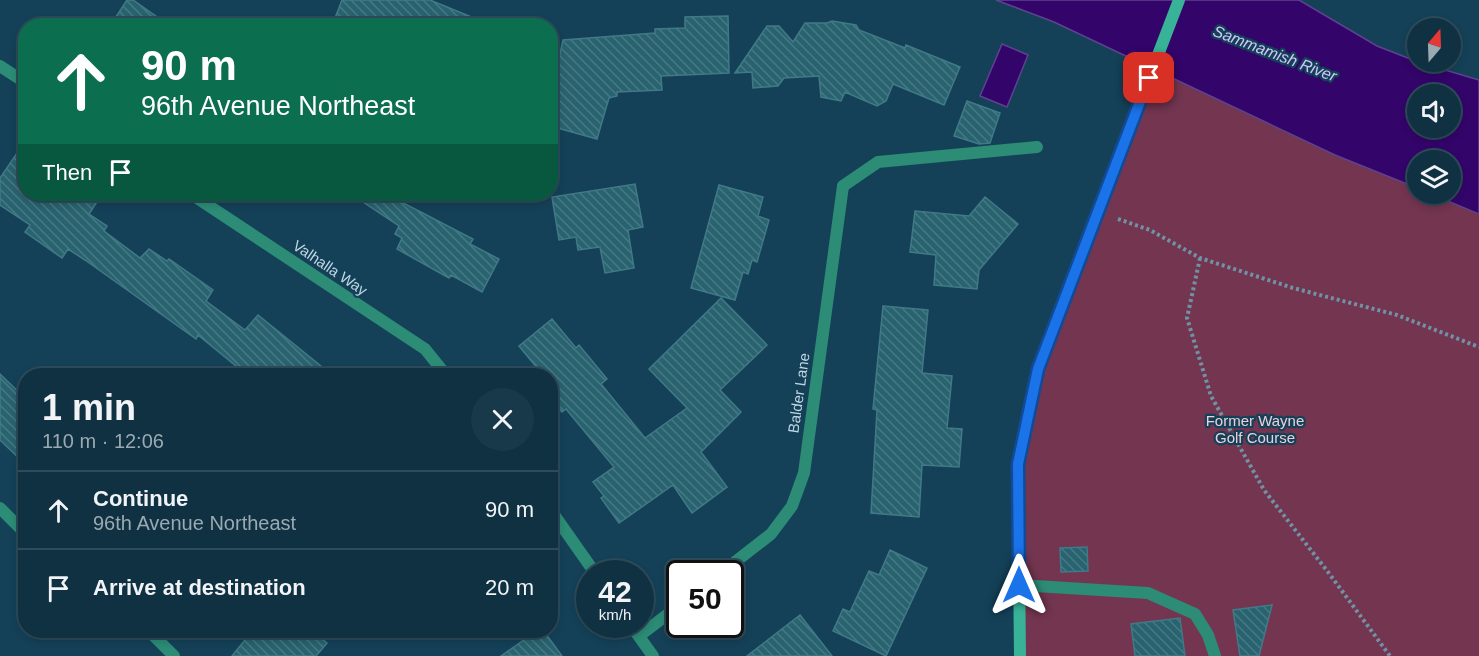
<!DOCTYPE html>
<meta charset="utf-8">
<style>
body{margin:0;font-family:Helvetica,sans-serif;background:#183949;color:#f1f3f6;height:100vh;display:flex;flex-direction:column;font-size:22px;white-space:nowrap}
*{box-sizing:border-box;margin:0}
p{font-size:20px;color:#9ba9b2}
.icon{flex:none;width:33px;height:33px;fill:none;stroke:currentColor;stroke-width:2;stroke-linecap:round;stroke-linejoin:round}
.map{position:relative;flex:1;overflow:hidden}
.panel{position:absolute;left:18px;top:368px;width:540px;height:270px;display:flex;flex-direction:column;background:#0f3142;border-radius:24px;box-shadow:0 3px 9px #0003,0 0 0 2px #2f4c5b}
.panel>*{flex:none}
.banner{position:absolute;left:18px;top:18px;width:540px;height:183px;border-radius:24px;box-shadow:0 3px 9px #0003,0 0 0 2px #2f4c5b;background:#0b6e4f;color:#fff;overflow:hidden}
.needle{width:39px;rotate:19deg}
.fabs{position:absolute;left:1407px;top:18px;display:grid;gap:12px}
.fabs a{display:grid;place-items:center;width:54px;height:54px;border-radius:50%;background:#0f3142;box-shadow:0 3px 9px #0003,0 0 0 2px #2f4c5b;font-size:30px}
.speed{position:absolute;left:576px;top:560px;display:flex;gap:12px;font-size:30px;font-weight:700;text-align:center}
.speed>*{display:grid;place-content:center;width:78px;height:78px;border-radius:50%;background:#0f3142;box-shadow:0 3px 9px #0003,0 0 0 2px #2f4c5b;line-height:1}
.speed small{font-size:15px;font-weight:400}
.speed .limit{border:3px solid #111;border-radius:9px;background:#fff;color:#111}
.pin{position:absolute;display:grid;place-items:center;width:51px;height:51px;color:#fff;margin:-26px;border-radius:12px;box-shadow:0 3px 9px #0006}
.me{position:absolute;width:66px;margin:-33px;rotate:0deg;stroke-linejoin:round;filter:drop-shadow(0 0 4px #0008)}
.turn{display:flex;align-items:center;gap:21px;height:126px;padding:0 24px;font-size:27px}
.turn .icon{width:78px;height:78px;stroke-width:2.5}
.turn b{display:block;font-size:42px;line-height:51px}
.then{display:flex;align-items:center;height:57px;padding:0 24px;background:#0003;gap:12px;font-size:22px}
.round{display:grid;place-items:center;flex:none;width:63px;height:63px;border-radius:32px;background:#183949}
.head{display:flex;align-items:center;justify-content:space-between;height:102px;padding:0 24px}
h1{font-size:36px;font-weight:800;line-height:45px}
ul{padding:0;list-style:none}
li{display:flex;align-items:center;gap:18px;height:78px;padding:0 24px;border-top:2px solid #2f4c5b}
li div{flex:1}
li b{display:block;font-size:22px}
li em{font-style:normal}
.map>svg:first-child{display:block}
.green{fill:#733550;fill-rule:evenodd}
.water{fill:#33046a;stroke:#5d438f;stroke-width:1.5;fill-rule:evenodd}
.building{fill:url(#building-back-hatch);stroke:#417a87;stroke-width:1.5}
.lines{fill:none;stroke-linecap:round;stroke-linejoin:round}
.path{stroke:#7192a4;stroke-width:4;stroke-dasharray:3 3;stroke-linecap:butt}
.service{stroke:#2c8c76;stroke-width:12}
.minor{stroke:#2c8c76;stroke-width:12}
.secondary{stroke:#39b398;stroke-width:12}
.route-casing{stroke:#114b97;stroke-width:15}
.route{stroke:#1a73e8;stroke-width:10}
.labels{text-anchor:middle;stroke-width:4.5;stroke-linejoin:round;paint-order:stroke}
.street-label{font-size:15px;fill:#bfd6e4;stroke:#144158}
.park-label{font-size:15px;fill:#edcfda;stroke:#144158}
.water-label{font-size:16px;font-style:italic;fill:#d0c6f9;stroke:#144158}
</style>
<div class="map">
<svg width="1479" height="656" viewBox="0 0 1479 656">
<defs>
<pattern id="building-back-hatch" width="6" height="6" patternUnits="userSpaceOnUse" patternTransform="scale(1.5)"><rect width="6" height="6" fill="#29636f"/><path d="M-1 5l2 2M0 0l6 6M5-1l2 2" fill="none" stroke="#467983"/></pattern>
</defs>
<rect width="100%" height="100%" fill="#144158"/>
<path class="green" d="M 1185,16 L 1418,128 L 1450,128 L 1479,137 L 1479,656 L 1020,656 L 1018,464 L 1038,369 L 1108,183 ZM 1418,160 L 1450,160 L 1450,194 L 1418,194 Z"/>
<path class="water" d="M 996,0 L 1299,0 L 1377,46 L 1418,62 L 1479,80 L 1479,214 L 1431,194 L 1450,194 L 1450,160 L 1418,160 L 1417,188 L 1335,155 L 1054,22 ZM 1418,94 L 1450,94 L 1450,128 L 1418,128 Z
M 1002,44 L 1028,55 L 1007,107 L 980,96 Z"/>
<path class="building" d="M 127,0 L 133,0 L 170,26 L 110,26 Z
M 342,0 L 430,0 L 491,25 L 332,26 Z
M 728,16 L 729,73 L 661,76 L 662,90 L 617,92 L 617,96 L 609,98 L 597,139 L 550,126 L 550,52 L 560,54 L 563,40 L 655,33 L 655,29 L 685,28 L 685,17 Z
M 832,21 L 856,25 L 859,30 L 905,48 L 906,45 L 960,67 L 944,105 L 893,84 L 886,101 L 877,106 L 845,92 L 841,101 L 821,97 L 819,76 L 784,78 L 778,86 L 753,88 L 752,72 L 735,73 L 767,26 L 779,26 L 793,42 L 805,23 L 827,23 Z
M 967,101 L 1000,113 L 990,143 L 979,144 L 954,136 Z
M 26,140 L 26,194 L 102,194 L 89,214 L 107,226 L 104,231 L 140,258 L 149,249 L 167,261 L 169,259 L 213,290 L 206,301 L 245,330 L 258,315 L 332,375 L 247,375 L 198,335 L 196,339 L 85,260 L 68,249 L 62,258 L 25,232 L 30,225 L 0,205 L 0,178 Z
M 635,184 L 643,227 L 628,230 L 634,268 L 605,273 L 600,247 L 578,250 L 576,237 L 559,240 L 552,197 Z
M 719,185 L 763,197 L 758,216 L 769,220 L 757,262 L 752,260 L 748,274 L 743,272 L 735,300 L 691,288 Z
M 351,194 L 386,194 L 473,239 L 470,244 L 499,259 L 482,292 L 451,275 L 449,278 L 397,249 L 402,238 L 395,234 L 399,226 Z
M 985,197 L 1018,224 L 979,270 L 977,289 L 934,285 L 936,255 L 910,252 L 915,211 L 969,216 Z
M 721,298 L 767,345 L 720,390 L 741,412 L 701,452 L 727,487 L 692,513 L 673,485 L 619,523 L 601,498 L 604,496 L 593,482 L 614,467 L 566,409 L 562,412 L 550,399 L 550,375 L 543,375 L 519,346 L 552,319 L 576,348 L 579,345 L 607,379 L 601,384 L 645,438 L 687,408 L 649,369 Z
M 883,306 L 928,310 L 922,373 L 952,376 L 947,428 L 962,429 L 959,467 L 922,465 L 919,517 L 871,513 L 877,410 L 873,409 Z
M 0,374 L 26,399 L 26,465 L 0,440 Z
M 1087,547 L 1088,571 L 1061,572 L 1060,548 Z
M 890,550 L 927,568 L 886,656 L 833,631 L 843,609 L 850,612 L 869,571 L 879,575 Z
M 1272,605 L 1259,656 L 1240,656 L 1233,610 Z
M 800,615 L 832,656 L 747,656 Z
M 1180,618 L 1185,656 L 1135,656 L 1131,624 Z
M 253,630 L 311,630 L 327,643 L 316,656 L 232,656 Z
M 538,630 L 543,630 L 562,656 L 501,656 Z"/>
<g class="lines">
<path class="path" d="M 1118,219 L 1150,230 L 1200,258 L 1293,288 L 1397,315 L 1479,347
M 1200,258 L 1187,318 L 1211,396 L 1264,490 L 1328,572 L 1390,656"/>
<path class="service" d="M 843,186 L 878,162 L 1037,147
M 1019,585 L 1148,593 L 1195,614 L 1208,635 L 1215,656
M 149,631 L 174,656"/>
<path class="minor" d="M 0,66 L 26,83
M 191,194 L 425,349 L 446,375
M 0,508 L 26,534
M 550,509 L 595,573
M 721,573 L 771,534 L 792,506 L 804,473 L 843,186
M 630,624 L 653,656
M 147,630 L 149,631
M 639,636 L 680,605"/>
<path class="secondary" d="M 1020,656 L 1018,464 L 1038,369 L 1179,0"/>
</g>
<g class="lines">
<defs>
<path id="route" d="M 1019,585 L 1018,464 L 1038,369 L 1149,78"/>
</defs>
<use href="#route" class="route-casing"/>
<use href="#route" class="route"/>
</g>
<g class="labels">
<g class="street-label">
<text transform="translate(330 268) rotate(34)" y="5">Valhalla Way</text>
<text transform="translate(799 393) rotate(-82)" y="5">Balder Lane</text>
</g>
<g class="park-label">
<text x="1255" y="426">Former Wayne<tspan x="1255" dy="17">Golf Course</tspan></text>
</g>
<g class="water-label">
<text transform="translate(1275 53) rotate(21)" y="6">Sammamish River</text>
</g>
</g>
</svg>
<div class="fabs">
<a><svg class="needle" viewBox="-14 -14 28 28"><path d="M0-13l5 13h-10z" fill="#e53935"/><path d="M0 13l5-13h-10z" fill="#9ba9b2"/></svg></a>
<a><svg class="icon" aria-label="sound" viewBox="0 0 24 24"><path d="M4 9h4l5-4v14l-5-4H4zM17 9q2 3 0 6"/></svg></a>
<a><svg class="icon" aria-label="layers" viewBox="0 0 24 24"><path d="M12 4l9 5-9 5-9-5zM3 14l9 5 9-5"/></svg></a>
</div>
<div class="speed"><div>42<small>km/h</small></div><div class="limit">50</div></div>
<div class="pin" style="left:1149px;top:78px;background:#d93025"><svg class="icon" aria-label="arrive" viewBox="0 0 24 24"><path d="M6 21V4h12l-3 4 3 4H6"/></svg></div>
<svg class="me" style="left:1019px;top:585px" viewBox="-20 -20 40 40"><path d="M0-17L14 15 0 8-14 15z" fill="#1a73e8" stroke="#fff" stroke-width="4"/></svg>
<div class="banner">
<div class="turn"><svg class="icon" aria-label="ahead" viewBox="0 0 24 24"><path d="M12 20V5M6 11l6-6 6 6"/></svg><div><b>90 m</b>96th Avenue Northeast</div></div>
<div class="then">Then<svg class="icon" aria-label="arrive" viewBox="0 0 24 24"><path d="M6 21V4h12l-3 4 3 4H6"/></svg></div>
</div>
<section class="panel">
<div class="head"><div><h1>1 min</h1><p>110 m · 12:06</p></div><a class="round"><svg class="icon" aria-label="close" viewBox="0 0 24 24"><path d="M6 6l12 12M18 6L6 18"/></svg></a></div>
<ul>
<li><svg class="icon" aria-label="ahead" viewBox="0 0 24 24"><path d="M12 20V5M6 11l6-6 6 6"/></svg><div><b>Continue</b><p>96th Avenue Northeast</p></div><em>90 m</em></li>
<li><svg class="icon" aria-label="arrive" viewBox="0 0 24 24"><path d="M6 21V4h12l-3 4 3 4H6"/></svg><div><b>Arrive at destination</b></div><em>20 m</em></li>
</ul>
</section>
</div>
